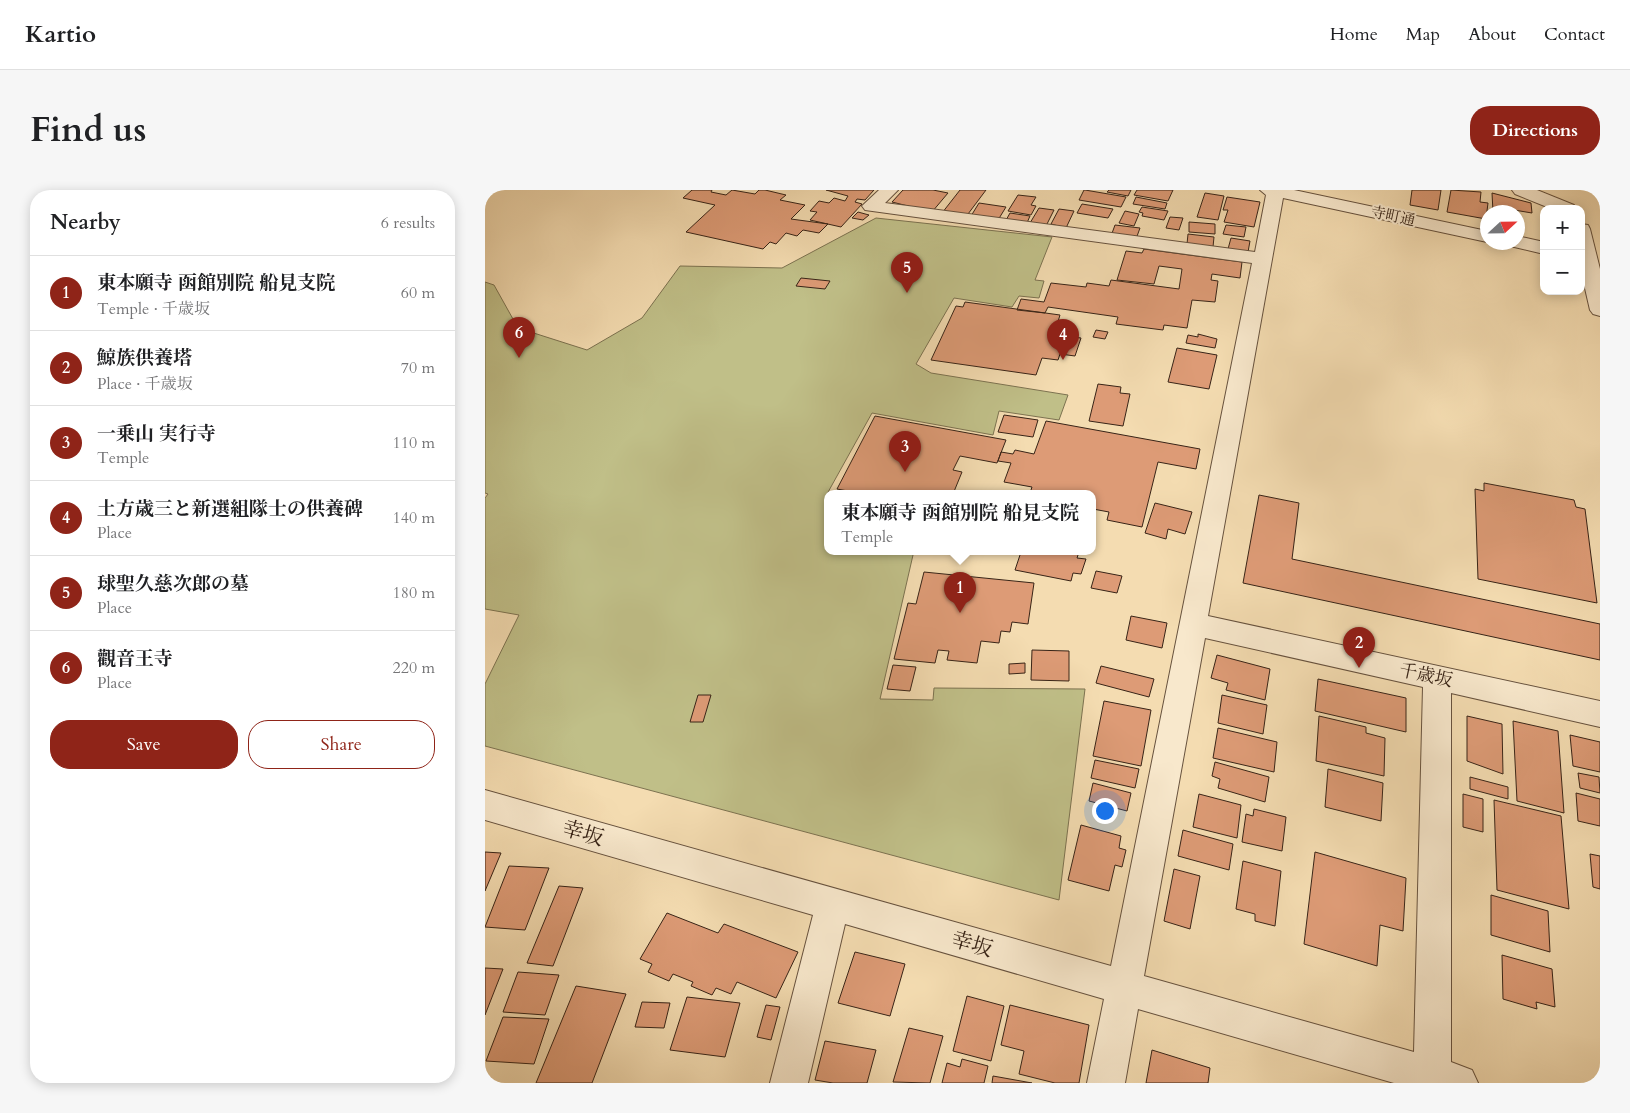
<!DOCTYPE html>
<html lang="en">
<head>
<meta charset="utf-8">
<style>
  :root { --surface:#fff; --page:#f6f6f6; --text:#202124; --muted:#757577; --line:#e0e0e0; --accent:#8f2418 }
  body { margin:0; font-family:Cardo,"Noto Serif JP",serif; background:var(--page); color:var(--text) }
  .controls { position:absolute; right:15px; top:15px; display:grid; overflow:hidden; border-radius:10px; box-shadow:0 2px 12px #0003 }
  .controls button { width:45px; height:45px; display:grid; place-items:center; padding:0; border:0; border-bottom:1px solid var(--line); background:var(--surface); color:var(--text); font:25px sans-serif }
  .compass { position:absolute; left:995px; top:15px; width:45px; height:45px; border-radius:50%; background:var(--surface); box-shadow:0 2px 12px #0003; rotate:68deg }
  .you { position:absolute; left:619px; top:620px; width:18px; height:18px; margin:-12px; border:4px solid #fff; border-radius:50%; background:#1a73e8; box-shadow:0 0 0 8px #1a73e833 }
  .badge { display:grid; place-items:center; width:32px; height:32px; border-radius:50%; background:var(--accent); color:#fff; font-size:16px; font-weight:700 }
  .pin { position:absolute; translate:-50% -41px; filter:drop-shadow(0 1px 2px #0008) }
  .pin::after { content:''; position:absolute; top:26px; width:18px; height:15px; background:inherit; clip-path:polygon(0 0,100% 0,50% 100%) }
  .popup { position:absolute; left:339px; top:300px; width:272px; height:65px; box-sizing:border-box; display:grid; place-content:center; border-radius:10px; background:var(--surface); filter:drop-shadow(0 1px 4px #0005); font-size:16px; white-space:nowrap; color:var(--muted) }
  .popup b { font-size:19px; color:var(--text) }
  .popup::after { content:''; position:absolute; left:50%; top:100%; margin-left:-10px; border:10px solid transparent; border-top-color:var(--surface) }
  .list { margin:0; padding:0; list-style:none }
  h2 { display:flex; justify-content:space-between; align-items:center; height:65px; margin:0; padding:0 20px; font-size:21px }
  h2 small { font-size:16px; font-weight:400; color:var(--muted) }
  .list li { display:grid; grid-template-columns:32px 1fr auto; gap:15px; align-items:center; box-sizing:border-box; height:75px; padding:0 20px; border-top:1px solid var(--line) }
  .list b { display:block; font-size:19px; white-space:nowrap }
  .list p { margin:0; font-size:16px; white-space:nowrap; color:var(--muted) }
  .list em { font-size:16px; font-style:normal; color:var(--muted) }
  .actions { display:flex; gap:10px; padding:15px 20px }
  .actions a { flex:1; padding:11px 0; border:1px solid var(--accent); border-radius:20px; text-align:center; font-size:18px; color:var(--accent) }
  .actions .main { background:var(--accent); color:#fff }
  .map { position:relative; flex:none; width:1115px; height:893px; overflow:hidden; border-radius:20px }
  header { display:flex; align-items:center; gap:30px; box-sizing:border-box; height:70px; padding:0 25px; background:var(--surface); border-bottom:1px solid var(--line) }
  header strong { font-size:24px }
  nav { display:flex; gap:28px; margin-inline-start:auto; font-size:18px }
  .intro { display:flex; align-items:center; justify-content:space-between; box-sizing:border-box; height:120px; padding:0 30px }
  h1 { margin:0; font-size:35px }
  .button { padding:12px 22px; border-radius:20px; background:var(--accent); color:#fff; font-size:18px; font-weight:700 }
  main { display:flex; gap:30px; padding:0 30px }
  aside { flex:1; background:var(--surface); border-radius:20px; box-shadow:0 2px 12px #0003 }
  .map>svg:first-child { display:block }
</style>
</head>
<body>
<header>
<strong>Kartio</strong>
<nav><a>Home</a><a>Map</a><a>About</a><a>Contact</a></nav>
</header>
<div class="intro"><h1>Find us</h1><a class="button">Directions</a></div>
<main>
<aside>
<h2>Nearby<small>6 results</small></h2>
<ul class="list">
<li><span class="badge">1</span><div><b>東本願寺 函館別院 船見支院</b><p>Temple · 千歳坂</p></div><em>60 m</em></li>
<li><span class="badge">2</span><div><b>鯨族供養塔</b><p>Place · 千歳坂</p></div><em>70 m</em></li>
<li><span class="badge">3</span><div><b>一乗山 実行寺</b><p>Temple</p></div><em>110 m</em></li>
<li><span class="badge">4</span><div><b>土方歳三と新選組隊士の供養碑</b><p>Place</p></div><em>140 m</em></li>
<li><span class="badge">5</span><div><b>球聖久慈次郎の墓</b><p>Place</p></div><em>180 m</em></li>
<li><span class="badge">6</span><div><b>觀音王寺</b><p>Place</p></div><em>220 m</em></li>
</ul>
<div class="actions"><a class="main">Save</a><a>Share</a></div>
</aside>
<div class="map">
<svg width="1115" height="893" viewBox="0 0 1115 893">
  <rect width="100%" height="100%" fill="#f4dcb1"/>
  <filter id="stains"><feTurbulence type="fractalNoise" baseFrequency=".004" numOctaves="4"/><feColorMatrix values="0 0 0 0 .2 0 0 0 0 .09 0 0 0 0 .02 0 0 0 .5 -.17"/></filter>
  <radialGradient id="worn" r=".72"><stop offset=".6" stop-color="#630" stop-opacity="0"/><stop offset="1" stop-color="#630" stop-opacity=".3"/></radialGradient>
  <path fill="#c0bf88" stroke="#7c7250" d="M391,28L567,47L550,90L559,91L554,108L534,106L527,117L469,108L431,174L446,183L583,205L574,230L514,221L508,245L387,223L342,304V362H431L428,365L395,509L448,510L449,498L600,499L574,710L0,556V494L34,425L0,419V308L3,304L0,303V92L9,95L33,138L102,160L157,128L195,76L297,78Z"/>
  <path fill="#dd9b76" stroke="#382417" d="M207,0H227L226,2L241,5L247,0L270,4L274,0H280L301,5L295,10L320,15L306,29L343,34L334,43L318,40L312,46L301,43L291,54L285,52L278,59L201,42L230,15L198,8Z
    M341,0H389L380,10L372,9L370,12L377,14L356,37L325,30L332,22L325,21L334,11L344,13L349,8L360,11L363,6Z
    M418,0H448L463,3L447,22L407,12Z
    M475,0H501L480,28L457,23Z
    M599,0H600L641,7L636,17L594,10Z
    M624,0H646L643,6L622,2Z
    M652,0H688L683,11L649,5Z
    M927,0H956L953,20L925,15Z
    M966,0L996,2L995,12L1003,13L1001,29L962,22Z
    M720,3L739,6L733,30L712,27Z
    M1007,3L1046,13L1047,23L1023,19V22H1008Z
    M533,5L551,7L546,15L551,16L546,25L523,21Z
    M651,7L682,13L680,19L648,14Z
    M742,7L775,12L769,37L739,32L743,20H738Z
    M494,13L521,17L513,30L486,26Z
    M597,14L628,19L623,28L592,23Z
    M657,17L683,21L679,30L657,26L658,23L654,22Z
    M554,18L569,20L561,36L545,33Z
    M574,19L589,21L581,38L566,34Z
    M640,21L654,24L649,36L634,33Z
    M373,22L384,25L378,30L367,28Z
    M525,23L545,26L541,35L520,32Z
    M685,27L698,28L694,40L681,38Z
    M704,32L730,34V44L704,42Z
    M630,35L655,38L651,49L626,46Z
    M741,35L761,37L759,47L738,44Z
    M703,44L729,47L728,57L702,54Z
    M746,48L765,51L763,62L743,59Z
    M659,59L757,72L755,88L727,84L726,90L733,91L730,112L707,110L702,138L679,135L678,140L631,134L633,127L563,117L560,123L532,120L536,109L559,112L566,93L601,97L602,93L624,96L626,90L694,99L697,79L674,76L669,94L632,90L641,61L657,63Z
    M316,88L345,91L340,99L311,96Z
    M480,112L575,125L571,138L584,140L582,146L596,148L590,166L575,164L573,170L557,168L551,185L446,170L471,116L478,117Z
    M611,140L623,142L620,149L608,147Z
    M713,144L732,149L730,158L701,153L703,145L713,147Z
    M692,158L732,165L724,199L683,192Z
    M613,194L636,197L635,203L645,204L638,236L604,231Z
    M519,225L553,230L548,247L513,242Z
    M390,226L521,250L512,273L475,266L468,280L477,282L468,304L456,302L454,304H379L352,299Z
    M561,231L715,259L711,279L673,272L657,337L622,330L624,322L608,319V304H553L545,303L547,297L519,292L526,273L513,271L516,262L528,264L530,260L549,264Z
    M999,293L1089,310L1091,317L1100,319L1112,413L993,389L990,299L999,301Z
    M774,305L814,313L807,369L1115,434V470L758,393Z
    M670,313L707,322L700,344L683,339L681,349L660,343Z
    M536,362H594L592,368L601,369L596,384L588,383L586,391L530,380Z
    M611,381L637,386L632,403L606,398Z
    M439,382L549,393L543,434L527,432L525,442L516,441L514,453L496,451L492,473L462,470L464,461L453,460L450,473L409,469L423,413L431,414Z
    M646,426L682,433L677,458L641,450Z
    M547,460L584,461V491L546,490Z
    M732,465L785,479L780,510L741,500L743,493L726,488Z
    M540,473V483L524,484V474Z
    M408,475L431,477L425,501L402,499Z
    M616,476L669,489L664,507L611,493Z
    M833,489L921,508V542L830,521Z
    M213,505H226L218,532H205Z
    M737,505L782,515L778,544L733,533Z
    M619,511L666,520L656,576L608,566Z
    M834,526L881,537V543L900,548L899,586L831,571Z
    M982,526L1017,534L1018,584L982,571Z
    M1028,531L1073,541L1079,623L1032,611Z
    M733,538L792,552L789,582L728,568Z
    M1085,545L1115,552V582L1088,576Z
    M610,570L654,579L650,598L606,588Z
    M730,572L784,587L780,612L733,598L735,589L727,586Z
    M843,579L898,593L896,631L840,617Z
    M1093,583L1114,587L1115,603L1095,598Z
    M985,587L1023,597V609L985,599Z
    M608,593L646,603L642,621L604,611Z
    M1091,603L1115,609V636L1093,631Z
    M714,604L756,615L752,648L708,637Z
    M978,604L998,609V642L978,637Z
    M1009,610L1076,626L1084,719L1012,700Z
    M769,619L801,627L797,661L757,652L761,624L768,626Z
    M596,635L636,646L634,658L641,660L637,677L630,675L624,701L583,690Z
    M698,640L748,654L744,680L693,666Z
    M0,662L16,663L0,701Z
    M830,662L921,688L918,741L895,735L892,776L819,754Z
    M1105,664L1115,666V699L1108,697Z
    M758,671L796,681L790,736L770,731V724L751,719Z
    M24,676L64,678L40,740L0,737Z
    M689,679L715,686L705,739L679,731Z
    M74,696L98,698L68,776L42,773Z
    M1006,705L1063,721L1065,762L1006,745Z
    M182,723L233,743L239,734L313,762L291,808L252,792L246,804L231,798L227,805L206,796L208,792L188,784L184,791L163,782L167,774L155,769Z
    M370,762L420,774L405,826L353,813Z
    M1017,765L1067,779L1070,817L1051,812L1052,819L1018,809Z
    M0,778L18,779L0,825Z
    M33,782L74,785L60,825L18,822Z
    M91,796L141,804L107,893H51Z
    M482,806L519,816L506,871L468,861Z
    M202,807L255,813L240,867L185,860Z
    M157,812L185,813L179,838L150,837Z
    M281,815L295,817L286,850L272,847Z
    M525,815L604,835L594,893H570L534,884L539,861L516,855Z
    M18,827L64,829L49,874L1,871Z
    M424,838L458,846L445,893L408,892Z
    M340,851L391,860L382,893H348L330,890Z
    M667,860L725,878L723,893H661Z
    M477,869L503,876L499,893H457L462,873L475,877Z
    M508,886L547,893H507Z"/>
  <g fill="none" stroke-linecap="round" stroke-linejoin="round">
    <g stroke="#67523e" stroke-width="2">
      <path id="minor" d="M394,0H413L400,13L770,62L781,5L775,0H809L1002,41V52L798,8L723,426L1115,511V537L966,503V872L987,880L993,893H909L653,819L640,893H602L619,809L360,734L323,893H285L328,725L0,630V600L626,776L767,73L380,20L377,16ZM720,448L938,497L929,862L659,786Z
        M1027,0H1052L1089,15L1092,19H1067L1030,4Z
        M1096,34L1103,35L1105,39L1115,79V126L1108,124L1105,120L1096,81Z
        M1032,46L1059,52V64L1025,56L1023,52H1032Z"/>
    </g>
    <use href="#minor" fill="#f8e8cc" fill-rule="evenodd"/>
  </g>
  <g text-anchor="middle" stroke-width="4" stroke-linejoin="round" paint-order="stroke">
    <g font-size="15" fill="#382417" stroke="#f8e8cc">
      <text transform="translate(908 26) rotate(12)" y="5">寺町通</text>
    </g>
    <g font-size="18" fill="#382417" stroke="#f8e8cc">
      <text transform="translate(941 485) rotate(12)" y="6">千歳坂</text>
    </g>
    <g font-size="21" fill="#382417" stroke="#f8e8cc">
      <text transform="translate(98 643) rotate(16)" y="7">幸坂</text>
      <text transform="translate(487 754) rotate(16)" y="7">幸坂</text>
    </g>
  </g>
  <rect width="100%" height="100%" filter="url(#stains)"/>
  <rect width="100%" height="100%" fill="url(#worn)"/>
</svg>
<div class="controls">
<button>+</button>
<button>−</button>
</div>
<svg class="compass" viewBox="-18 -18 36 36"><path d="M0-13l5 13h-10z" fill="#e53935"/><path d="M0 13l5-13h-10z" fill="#757577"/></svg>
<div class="you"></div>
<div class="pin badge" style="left:475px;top:423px">1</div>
<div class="popup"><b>東本願寺 函館別院 船見支院</b>Temple</div>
<div class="pin badge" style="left:874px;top:478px">2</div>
<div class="pin badge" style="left:420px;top:282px">3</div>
<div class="pin badge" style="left:578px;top:170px">4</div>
<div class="pin badge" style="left:422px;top:103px">5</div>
<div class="pin badge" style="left:34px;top:168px">6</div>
</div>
</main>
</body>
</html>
